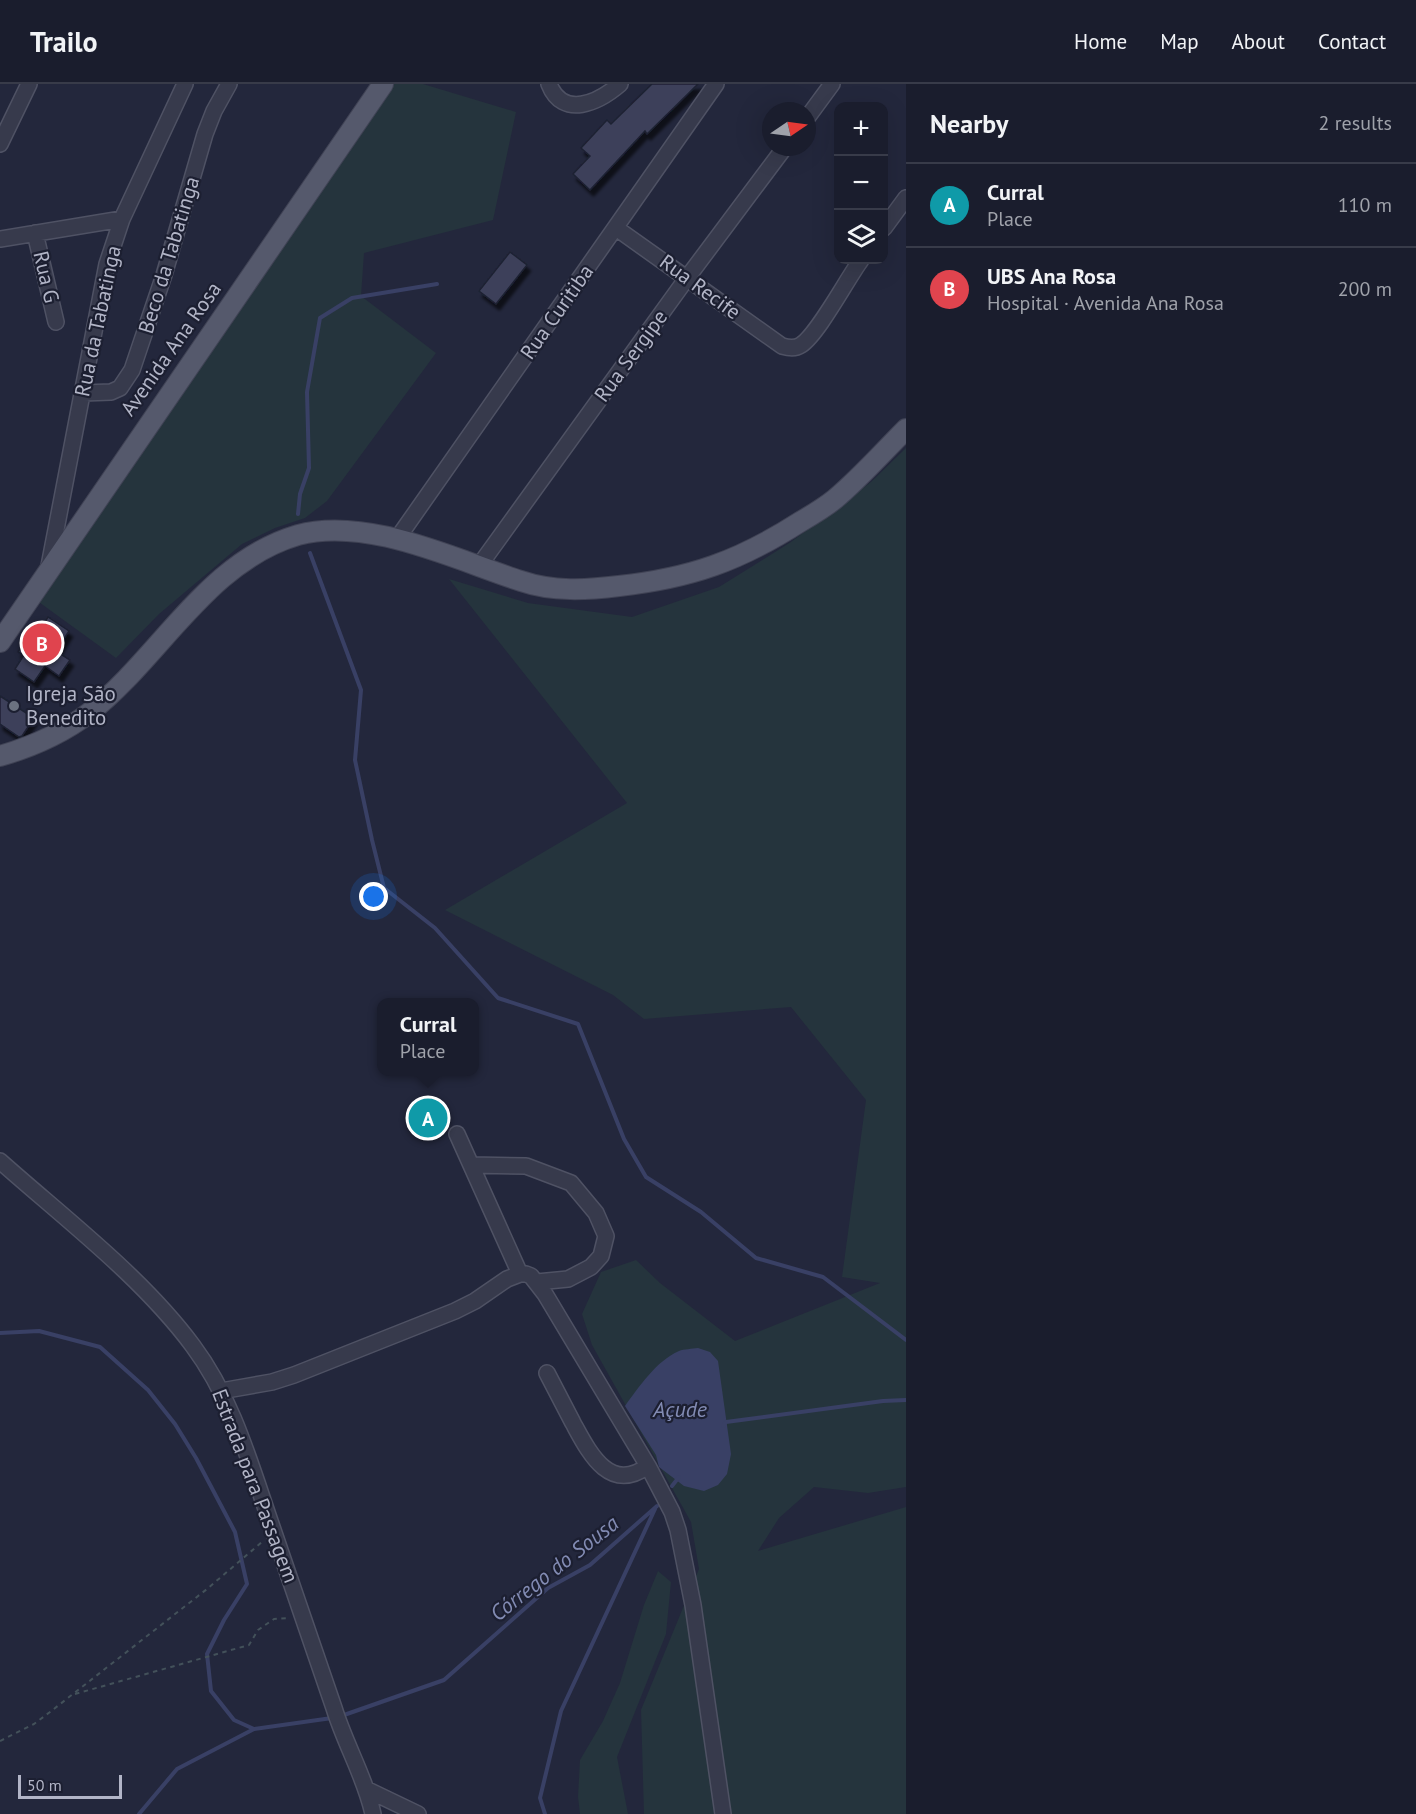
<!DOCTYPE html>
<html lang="en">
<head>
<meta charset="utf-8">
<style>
  :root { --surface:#1a1d2d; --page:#272a39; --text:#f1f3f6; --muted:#9fa2aa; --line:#383b49; --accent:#8897f7 }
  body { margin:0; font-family:"PT Sans",sans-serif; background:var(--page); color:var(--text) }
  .controls { position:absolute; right:18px; top:18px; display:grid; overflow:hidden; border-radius:12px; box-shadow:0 6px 24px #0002 }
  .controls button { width:54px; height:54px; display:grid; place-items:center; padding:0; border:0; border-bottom:2px solid var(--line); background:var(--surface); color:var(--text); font:30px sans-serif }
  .compass { position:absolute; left:762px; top:18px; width:54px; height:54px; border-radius:50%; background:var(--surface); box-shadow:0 6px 24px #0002; rotate:77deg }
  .scale { position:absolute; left:18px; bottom:15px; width:104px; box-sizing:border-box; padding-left:6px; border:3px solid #b2b5c7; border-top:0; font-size:16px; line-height:21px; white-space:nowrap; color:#b2b5c7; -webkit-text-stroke:4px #1c1f31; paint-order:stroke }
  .you { position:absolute; left:374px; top:813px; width:21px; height:21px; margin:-15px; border:4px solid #fff; border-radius:50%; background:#1a73e8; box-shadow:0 0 0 9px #1a73e833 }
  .badge { display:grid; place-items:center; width:39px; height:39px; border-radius:50%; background:var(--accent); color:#fff; font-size:20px; font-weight:700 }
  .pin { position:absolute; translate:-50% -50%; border:3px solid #fff; box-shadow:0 2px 6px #0006 }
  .popup { position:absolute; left:377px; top:914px; width:102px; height:78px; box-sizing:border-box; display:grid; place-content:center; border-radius:12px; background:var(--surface); filter:drop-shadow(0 2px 4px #0005); font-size:20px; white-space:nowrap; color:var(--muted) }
  .popup b { font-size:22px; color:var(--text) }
  .popup::after { content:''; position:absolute; left:50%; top:100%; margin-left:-12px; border:12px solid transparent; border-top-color:var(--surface) }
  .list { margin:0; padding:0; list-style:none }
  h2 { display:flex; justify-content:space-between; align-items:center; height:78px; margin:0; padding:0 24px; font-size:26px }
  h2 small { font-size:20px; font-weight:400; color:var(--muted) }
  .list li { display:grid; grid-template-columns:39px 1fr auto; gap:18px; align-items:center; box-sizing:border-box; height:84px; padding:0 24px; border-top:2px solid var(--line) }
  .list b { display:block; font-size:22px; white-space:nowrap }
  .list p { margin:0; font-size:20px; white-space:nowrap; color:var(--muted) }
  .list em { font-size:20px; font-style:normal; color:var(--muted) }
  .icon { flex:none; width:33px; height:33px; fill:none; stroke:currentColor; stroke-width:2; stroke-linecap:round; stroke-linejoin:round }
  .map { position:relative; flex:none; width:906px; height:1730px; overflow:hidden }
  header { display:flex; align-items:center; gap:36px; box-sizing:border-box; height:84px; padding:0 30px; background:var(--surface); border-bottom:2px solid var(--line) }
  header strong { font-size:28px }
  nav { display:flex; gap:33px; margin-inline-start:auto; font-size:21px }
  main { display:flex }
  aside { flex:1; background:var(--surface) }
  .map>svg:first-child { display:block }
</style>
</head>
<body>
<header>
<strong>Trailo</strong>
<nav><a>Home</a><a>Map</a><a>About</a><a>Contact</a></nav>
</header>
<main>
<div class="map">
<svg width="906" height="1730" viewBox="0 0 906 1730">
  <defs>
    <filter id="shadow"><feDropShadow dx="3.5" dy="6" stdDeviation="1.5" flood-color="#0009"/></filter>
  </defs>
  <rect width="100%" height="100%" fill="#23273c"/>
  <path fill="#25343d" d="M392,0H423L516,28L493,136L364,169L361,212L436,269L327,417L305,434L275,444L242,460L159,530L116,574L36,516Z
    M906,364V1403L868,1409L814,1403L779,1434L758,1467L906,1423V1730H644L641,1626L699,1485L691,1438L592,1261L582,1230L601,1188L636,1176L660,1199L735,1257L880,1199L842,1193L866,1016L791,923L644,935L613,911L445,826L627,719L449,495L528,519L632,533L719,503L791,458L871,398Z
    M658,1487L671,1498L666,1550L617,1673L628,1730H580L578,1713L580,1676L603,1637L620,1599L644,1521Z"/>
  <path fill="#394065" d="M698,1264L710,1268L718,1277L731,1370L727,1390L718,1401L704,1407L684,1402L659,1383L656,1371L625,1322C639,1303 656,1277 679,1267C684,1265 692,1265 698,1264Z"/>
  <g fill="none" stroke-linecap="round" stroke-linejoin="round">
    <path stroke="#394065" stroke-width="4" d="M298,430L300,410L309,384L307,308L320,234L352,214L437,200
      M310,469L361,606L355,676L372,756L384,804L435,844L498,914L578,940L624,1055L646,1093L701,1128L756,1174L823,1193L906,1256
      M0,1249L39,1247L100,1263L148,1306L175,1340L196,1374L235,1448L247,1500L224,1536L207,1570L211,1607L234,1636L254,1645
      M723,1342L726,1338L883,1317L906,1316
      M672,1402L679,1393
      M344,1631L444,1596L548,1504L590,1481L657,1422
      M139,1730L177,1685L254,1645L332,1634
      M545,1730L540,1714L561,1627L655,1425"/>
  </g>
  <path fill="#3d415a" stroke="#1e2133" stroke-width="1.5" filter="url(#shadow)" d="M652,0H698L647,50L645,47L590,106L573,90L590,72L581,64L607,36L611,40Z
    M510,168L527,181L496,220L479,207Z
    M48,533L69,547L56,567L70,576L59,592L45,582L34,598L15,585L24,571L18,568L31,548L36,552Z
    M0,612L34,634L22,652L19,653L0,640Z
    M437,1019L445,1033L419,1049L411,1035Z"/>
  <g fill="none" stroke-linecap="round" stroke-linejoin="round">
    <g stroke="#4f5264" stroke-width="18">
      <path id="minor" d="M549,0C563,36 599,18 620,0
        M807,34L832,0
        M0,60L29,0
        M616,144L782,262C789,264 795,265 801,261C818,250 847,195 861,176
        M884,144L906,114
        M35,149L56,238
        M0,155L122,135
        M83,309L111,308L120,304L132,286L164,191L205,50L214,27L229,0
        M397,455L716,0
        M49,482L107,180L122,135L185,0
        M479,482L687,194L785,63
        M457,1050L520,1190
        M0,1077C64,1134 142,1193 193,1262C232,1314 250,1379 271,1440C292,1501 313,1562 334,1624C345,1660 365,1693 373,1730
        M471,1081L526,1082L571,1099L596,1129L606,1152L601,1172L591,1183L568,1195L537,1198
        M547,1289C556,1306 564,1322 573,1339C589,1368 609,1410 648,1382
        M221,1307L272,1298L294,1291L455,1227L475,1217L507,1195L520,1190H526L531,1192L545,1210L648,1382L672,1428L678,1446L693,1521L723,1730
        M368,1706L418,1730"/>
    </g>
    <g stroke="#404355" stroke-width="22">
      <path id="major" d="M0,558L383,0
        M0,672C31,663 63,649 89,629C161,573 206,478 298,451C367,432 456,476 521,497C553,508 587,506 619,502C691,494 739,477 800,438C812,431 824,424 835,415C860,394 883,368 906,345"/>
    </g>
    <path stroke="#43515a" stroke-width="2" stroke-dasharray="4.5 4.5" stroke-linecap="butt" d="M75,1610L249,1561L258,1546L274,1535L288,1534
      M0,1657L34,1640L50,1628L207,1505L262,1458"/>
    <use href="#minor" stroke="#373a4c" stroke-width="15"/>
    <use href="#major" stroke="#55596c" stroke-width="20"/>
  </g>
  <circle fill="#6b7280" stroke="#1c1f31" stroke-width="2" cx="14" cy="622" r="6"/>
  <g text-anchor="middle" stroke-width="4.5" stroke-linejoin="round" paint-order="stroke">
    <g font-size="21" fill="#b2b5c7" stroke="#1c1f31">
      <text transform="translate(169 171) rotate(-73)" y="7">Beco da Tabatinga</text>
      <text transform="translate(46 193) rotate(77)" y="7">Rua G</text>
      <text transform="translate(700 203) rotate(36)" y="7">Rua Recife</text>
      <text transform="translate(557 228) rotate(-55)" y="7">Rua Curitiba</text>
      <text transform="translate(98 237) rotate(-78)" y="7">Rua da Tabatinga</text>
      <text transform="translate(171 265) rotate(-55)" y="7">Avenida Ana Rosa</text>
      <text transform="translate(631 272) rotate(-54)" y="7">Rua Sergipe</text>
      <text transform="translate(255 1402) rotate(69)" y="7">Estrada para Passagem</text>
    </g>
    <g font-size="21" fill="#b2b5c7" stroke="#1c1f31" text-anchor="start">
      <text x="26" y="617">Igreja São<tspan x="26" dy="24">Benedito</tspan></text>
    </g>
    <g font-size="22" font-style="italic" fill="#828bb3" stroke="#1c1f31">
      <text x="680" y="1333">Açude</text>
      <text transform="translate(554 1484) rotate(-38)" y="8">Córrego do Sousa</text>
    </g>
  </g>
</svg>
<div class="controls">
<button>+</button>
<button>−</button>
<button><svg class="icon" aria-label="layers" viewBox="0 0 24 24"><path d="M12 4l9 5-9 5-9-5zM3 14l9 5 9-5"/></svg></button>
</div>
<svg class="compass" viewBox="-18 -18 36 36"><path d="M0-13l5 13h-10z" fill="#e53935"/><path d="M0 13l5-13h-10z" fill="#9fa2aa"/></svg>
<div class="scale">50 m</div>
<div class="you"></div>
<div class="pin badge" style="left:428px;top:1034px;background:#0f9aa8">A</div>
<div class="popup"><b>Curral</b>Place</div>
<div class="pin badge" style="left:42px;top:559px;background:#e0444e">B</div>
</div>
<aside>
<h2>Nearby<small>2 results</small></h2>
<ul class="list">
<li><span class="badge" style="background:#0f9aa8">A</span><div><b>Curral</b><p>Place</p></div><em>110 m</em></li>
<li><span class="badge" style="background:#e0444e">B</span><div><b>UBS Ana Rosa</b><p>Hospital · Avenida Ana Rosa</p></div><em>200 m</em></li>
</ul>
</aside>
</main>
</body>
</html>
